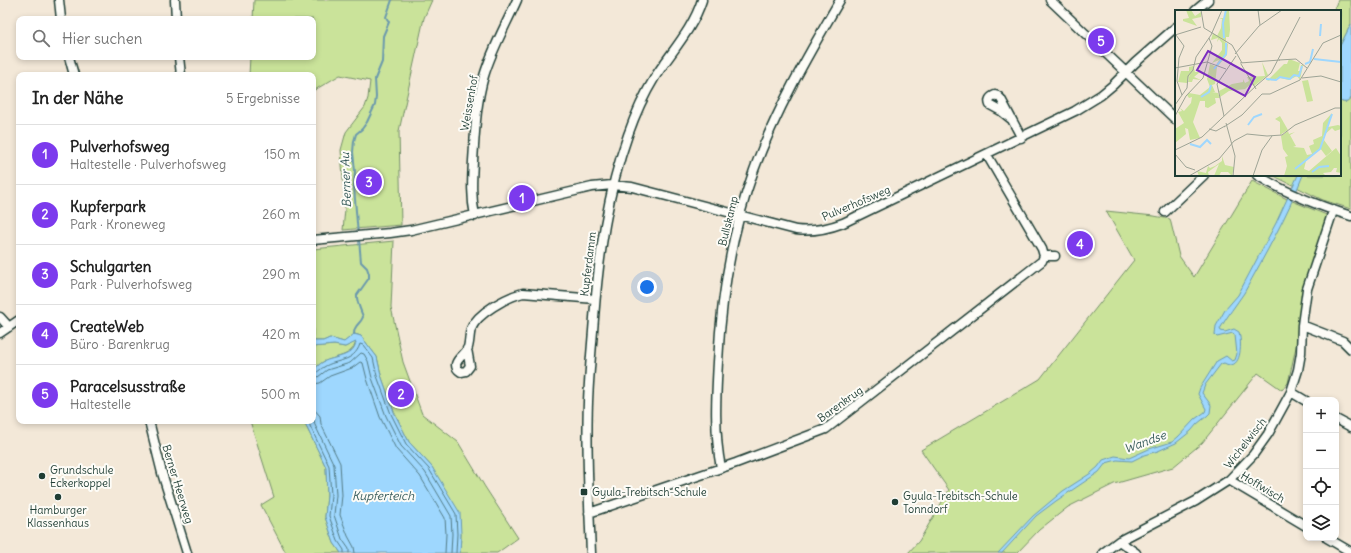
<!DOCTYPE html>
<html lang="de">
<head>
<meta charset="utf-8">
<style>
  :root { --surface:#fff; --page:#f6f6f6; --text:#222; --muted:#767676; --line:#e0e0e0; --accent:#7c3aed }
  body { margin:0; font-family:Delius,sans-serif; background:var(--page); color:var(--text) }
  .controls { position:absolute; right:12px; bottom:12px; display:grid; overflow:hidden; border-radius:8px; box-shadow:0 2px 6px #0003 }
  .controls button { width:36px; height:36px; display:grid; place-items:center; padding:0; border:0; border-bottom:1px solid var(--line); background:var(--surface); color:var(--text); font:20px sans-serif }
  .you { position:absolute; left:647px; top:287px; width:14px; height:14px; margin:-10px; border:3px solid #fff; border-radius:50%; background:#1a73e8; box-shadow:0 0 0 6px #1a73e833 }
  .badge { display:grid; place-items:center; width:26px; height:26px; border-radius:50%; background:var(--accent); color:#fff; font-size:13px; font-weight:700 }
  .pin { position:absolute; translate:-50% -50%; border:2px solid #fff; box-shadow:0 1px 4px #0006 }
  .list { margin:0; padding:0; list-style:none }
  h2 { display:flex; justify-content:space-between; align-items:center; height:52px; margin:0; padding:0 16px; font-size:17px }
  h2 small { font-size:13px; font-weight:400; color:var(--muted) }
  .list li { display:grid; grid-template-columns:26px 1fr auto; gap:12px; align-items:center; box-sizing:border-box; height:60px; padding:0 16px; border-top:1px solid var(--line) }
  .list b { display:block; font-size:15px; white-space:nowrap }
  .list p { margin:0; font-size:13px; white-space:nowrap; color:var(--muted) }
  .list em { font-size:13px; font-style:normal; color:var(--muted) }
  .icon { flex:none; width:22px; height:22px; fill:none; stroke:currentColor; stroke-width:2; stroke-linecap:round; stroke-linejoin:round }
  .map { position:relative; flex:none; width:1351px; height:553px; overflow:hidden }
  .search { position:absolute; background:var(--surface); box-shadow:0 2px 6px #0003; left:16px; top:16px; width:300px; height:44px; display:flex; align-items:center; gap:10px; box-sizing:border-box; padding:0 14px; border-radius:8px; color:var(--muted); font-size:15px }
  .panel { position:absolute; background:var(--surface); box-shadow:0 2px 6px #0003; left:16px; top:72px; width:300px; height:352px; border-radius:8px }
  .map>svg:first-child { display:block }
</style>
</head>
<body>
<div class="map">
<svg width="1351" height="553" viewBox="0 0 1351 553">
  <rect width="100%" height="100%" fill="#f3e8d8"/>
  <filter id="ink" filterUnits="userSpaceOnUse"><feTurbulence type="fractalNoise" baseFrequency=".025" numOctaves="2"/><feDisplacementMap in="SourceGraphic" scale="8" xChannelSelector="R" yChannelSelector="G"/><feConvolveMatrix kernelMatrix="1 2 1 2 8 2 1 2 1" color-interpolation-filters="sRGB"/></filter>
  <g filter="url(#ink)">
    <path fill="#cae39a" stroke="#749067" d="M254,0H432L424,18L399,131L401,225L343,230L345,209L341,150L346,132L365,107L368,98L370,81L340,75L313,91V75H249L250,57H313V19H253Z
      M1338,0H1351V24L1340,46V11H1333Z
      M1351,98V209L1323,200L1272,175H1340V101C1345,103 1348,103 1351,98Z
      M1252,181L1285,198L1329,216L1300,329L1288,383L1282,390L1258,373L1202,443L1173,467L1114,484L1068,507L1039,530L1017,553H908L919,541L949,490L921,450L1040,379L1134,260L1106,211L1154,216L1170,219L1179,256L1194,277Z
      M394,241L391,307L403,362L422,414L458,442L485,487L518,538L497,553H460L461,534L432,467L409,442L394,412L381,375L377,357L361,336L355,334L344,342L330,338L323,341H313V249Z
      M356,341C353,357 335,356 323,362C319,364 316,368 313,370V347L334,345L345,347Z
      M250,421H306V426L326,467L327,495L325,517L334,543L341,553H286L261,505L274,497Z"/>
    <path fill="#9ed7fe" stroke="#6b99ad" d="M1351,24V98C1348,103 1345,103 1340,101V46Z
      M1298,175H1303C1287,216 1265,255 1244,293C1236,305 1227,316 1220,329L1221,331L1225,332L1234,329L1239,332C1242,342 1242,373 1224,363L1221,364L1205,385L1202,393L1211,405L1210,413L1207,416L1197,424L1191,431L1176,443L1158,451L1144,455L1132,461L1117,460L1106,463L1099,472L1056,501L1036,516L1002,553H998L1033,516L1063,491L1091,473L1098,467L1103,460L1115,456L1129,458L1149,449L1172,442L1178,437L1195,419L1205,412L1206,409L1198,394L1200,388L1217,361L1226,356L1232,361L1235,360L1237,354L1235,335L1233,333L1217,337L1215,335L1216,326L1225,310L1238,295L1276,223Z
      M354,334L361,336L377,357L381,375L394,412L409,442L432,467L460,513L461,534L460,553H341L334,543L325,517L327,495L326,467L306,426V421H313V370C316,368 319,364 323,362C334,356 353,358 356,342L345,347L334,345L313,347V341H323L330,338L344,342Z"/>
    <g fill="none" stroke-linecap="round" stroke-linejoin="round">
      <path stroke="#527b85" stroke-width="1" d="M313,373C318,373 320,369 324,367C336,359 354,363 360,344L363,345L373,358L377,376L391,414L406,444L429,469L456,514L457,534L456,553
        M313,378L318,377L327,370L350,363L361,353L364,354L368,361L372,378L386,416L401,446L425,472L451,516L452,534L451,553
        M313,384L320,383L330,376L352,368L360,362L363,363L367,379L380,417L396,449L420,476L445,518L446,534L445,553
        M313,408L320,416L321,424L340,463L342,495L340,515L348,536L354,547L355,553
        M313,416L315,425L334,465L336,495L334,515L342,539L349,549V553
        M310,421V426L329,466L331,495L329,516L338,541L344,550V553"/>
      <path stroke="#6b99ad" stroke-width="2" d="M358,235L354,187L355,171L353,152L354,141L356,134L362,129L367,122L375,105L376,97L375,79L382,62L383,36L389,22L386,17L392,0
        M354,334C354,324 360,325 363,317C363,315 356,302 357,295L369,278V274L367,268L361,262L359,239"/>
      <g stroke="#1f3d34" stroke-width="11">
        <path id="minor" d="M59,0L61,19
          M175,0L176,19
          M1050,0L1176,120
          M1195,11L1208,0
          M69,57L74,75
          M179,57L181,75
          M1011,119L1001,111L990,105C988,100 990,97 995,95L998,96L1001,99L1019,133L1021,138
          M1257,175C1284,192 1320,206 1351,216
          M1165,212L1204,175
          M475,216C471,197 472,180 473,161C475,132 476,104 484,76C492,49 506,25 517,0
          M313,240L390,233L411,230L592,187L612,185L632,187L796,230C813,232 827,229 843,223L1075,111L1101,95L1113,85L1135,63L1176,27
          M1044,256H1055
          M0,317L9,327
          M1302,325L1343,341L1351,349
          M0,333L19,320
          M467,349L470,366L466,371L461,372C449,364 462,357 467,350C470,344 469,335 471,329C477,313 507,297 523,293L595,299
          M1291,392L1306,401
          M1336,419L1351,427
          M149,421L162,473L187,553
          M721,468C714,433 716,397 718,362C721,297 732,231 754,170C776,110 808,55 840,0
          M1229,480L1306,526
          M589,513L736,463L826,429L1042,261L1044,256L1042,249L987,155
          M1327,538L1351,552
          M1119,541L1136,553
          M591,553C589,503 586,452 588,402C589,374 592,346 594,318C599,255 607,194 628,135C635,115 644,95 655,77C671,52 693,29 702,0
          M1103,553L1119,541L1196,501L1229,480L1253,455L1268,434L1291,392L1298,370L1301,353L1302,325L1307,289L1333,211"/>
      </g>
      <use href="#minor" stroke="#fdfcf7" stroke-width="8"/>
    </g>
  </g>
  <g fill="#1f3d34" stroke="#fdfcf7" stroke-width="1.5">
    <circle cx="42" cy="476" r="4"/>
    <rect x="580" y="488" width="8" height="8" rx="2"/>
    <circle cx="58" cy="497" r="4"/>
    <circle cx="895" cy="502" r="4"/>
  </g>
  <g text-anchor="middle" stroke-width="4" stroke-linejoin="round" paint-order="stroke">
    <g font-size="11" fill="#1f3d34" stroke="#fdfcf7">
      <text transform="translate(469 103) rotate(-80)" y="4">Weissenhof</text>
      <text transform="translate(856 203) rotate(-23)" y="4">Pulverhofsweg</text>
      <text transform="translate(728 221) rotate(-76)" y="4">Bullskamp</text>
      <text transform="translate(588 264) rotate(-83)" y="4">Kupferdamm</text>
      <text transform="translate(840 404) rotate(-36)" y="4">Barenkrug</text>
      <text transform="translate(1245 443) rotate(-52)" y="4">Wichelwisch</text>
      <text transform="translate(178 484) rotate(73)" y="4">Berner Heerweg</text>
      <text transform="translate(1263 487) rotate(31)" y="4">Hoffwisch</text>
    </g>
    <g font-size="11" fill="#1f3d34" stroke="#fdfcf7" text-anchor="start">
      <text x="50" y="474">Grundschule<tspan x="50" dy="13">Eckerkoppel</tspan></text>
      <text x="592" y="496">Gyula-Trebitsch-Schule</text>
      <text x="903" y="500">Gyula-Trebitsch-Schule<tspan x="903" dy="13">Tonndorf</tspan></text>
      <text x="58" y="514" text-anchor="middle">Hamburger<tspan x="58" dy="13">Klassenhaus</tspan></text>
    </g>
    <g font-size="12" font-style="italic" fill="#385c5c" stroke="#fdfcf7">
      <text transform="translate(346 180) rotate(-92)" y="4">Berner Au</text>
      <text transform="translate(1145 442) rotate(-20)" y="4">Wandse</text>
      <text x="383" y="500">Kupferteich</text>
    </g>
  </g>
  <g transform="translate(1175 10)">
    <rect width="166" height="166" fill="#f3e8d8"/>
    <path d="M11,0H16L20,6L26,2V7L17,9L22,16L8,11V9L14,8ZM51,0H54L55,20L54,27H51V32L42,26L46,18L47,9L44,8H49ZM38,23L53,34L52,45L43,56L41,55L44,50L37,53L47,40V33L44,29L42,32L43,28L36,30ZM114,49L125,53L123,61H125L126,55H128L125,70L122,66L114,70L105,68L92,71L109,54H112ZM87,52L93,65L79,76L76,74L70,79L54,81L45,87L44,81L57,74L68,72V69L70,73L74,71L72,67L90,66ZM35,54L42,57L40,74L37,75L40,82H37L43,83L45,88H40L41,93L33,98L30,97V91H25L18,112L25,128L15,130L13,119L10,118L11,124L0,133V119L9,113L3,102L7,101L5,98L9,101L16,93L17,87L14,88L12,85L14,83L25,85L35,77L32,69ZM18,56L20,62H25L19,67L26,70L18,69L17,72H13L15,63L12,73L3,72L6,61H14V57ZM133,70L138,91L132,92L127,71ZM157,103L153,117L163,115L166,116V119L160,121L157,118L149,125L145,138L149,130L157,141L151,146L145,138L131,151L129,159L134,161L161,138L166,146V163L161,162L162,158H159L156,162L148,163L151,166H101H109L112,156L110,147L113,146L108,139L106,126L113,121L114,124L120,122L115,125L121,136L118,137L129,138L132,145L137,144L134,136L139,134L138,130L147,126L148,113ZM105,106L113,120L105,125V112L100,109ZM47,146L50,155L59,157L57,166L53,162H46L44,166H39L44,154L33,162L34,166H24L22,161L31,163L33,156L35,158L40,156L47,151Z" fill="#cae39a"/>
    <path fill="none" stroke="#9ed7fe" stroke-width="2" d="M145,26L146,14M49,28L48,13L51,0M139,49L166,52M130,54L135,52L138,39M39,59L51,44V33M91,69L101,70L105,67L115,69L119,65L124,66L127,56M26,87L34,82L36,75M73,115L79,107L87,104M15,134L25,137L32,130L36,134M120,159L145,139L157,104M137,162L144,157L154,156"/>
    <path fill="none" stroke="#9ea496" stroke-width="1" d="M26,0L29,18L57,35L67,53M83,0L85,15M0,25L26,17M1,25L9,36L4,48L2,71L7,85M60,44L84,16L107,0M104,50L121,49L132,58M65,53L105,50M66,54L81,79M0,58L32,52L51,59M127,68L146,66L166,72M82,75L96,63L125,7M0,95L12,78L13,66L18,60L21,47L36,25L47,0M0,106L11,86L28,68L37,36L34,28M49,106L42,74L61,46M51,113L60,146L58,166M49,117L67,105L87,84H95L125,70L148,33L166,25M34,119L41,121L50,116M92,126L107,125L120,115L160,98H166M59,131L72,124L92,126M0,140L27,127L83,74M0,144L11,157L20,160M14,166L44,149L59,131M78,166L87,140L97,126"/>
    <path fill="#7b2cbf" fill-opacity="0.15" stroke="#7b2cbf" stroke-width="2" d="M33,41L80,67L70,86L22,60Z"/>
    <rect width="166" height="166" fill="none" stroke="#1f3d34" stroke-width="2"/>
  </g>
</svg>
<div class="controls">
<button>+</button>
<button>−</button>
<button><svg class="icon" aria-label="locate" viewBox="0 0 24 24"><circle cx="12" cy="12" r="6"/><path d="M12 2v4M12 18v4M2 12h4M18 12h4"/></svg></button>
<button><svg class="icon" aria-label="layers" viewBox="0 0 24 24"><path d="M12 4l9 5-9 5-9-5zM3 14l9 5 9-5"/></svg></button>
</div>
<div class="you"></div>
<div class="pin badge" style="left:522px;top:198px">1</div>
<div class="pin badge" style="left:401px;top:394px">2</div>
<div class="pin badge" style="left:369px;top:182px">3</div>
<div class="pin badge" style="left:1080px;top:244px">4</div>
<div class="pin badge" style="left:1101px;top:41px">5</div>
<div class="search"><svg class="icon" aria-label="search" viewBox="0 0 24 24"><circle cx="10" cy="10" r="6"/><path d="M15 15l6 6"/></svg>Hier suchen</div>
<section class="panel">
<h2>In der Nähe<small>5 Ergebnisse</small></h2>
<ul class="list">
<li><span class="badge">1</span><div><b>Pulverhofsweg</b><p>Haltestelle · Pulverhofsweg</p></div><em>150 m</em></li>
<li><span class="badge">2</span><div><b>Kupferpark</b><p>Park · Kroneweg</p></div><em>260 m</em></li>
<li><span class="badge">3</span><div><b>Schulgarten</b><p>Park · Pulverhofsweg</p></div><em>290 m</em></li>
<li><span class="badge">4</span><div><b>CreateWeb</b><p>Büro · Barenkrug</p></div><em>420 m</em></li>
<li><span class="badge">5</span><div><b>Paracelsusstraße</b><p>Haltestelle</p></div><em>500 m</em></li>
</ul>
</section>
</div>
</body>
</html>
